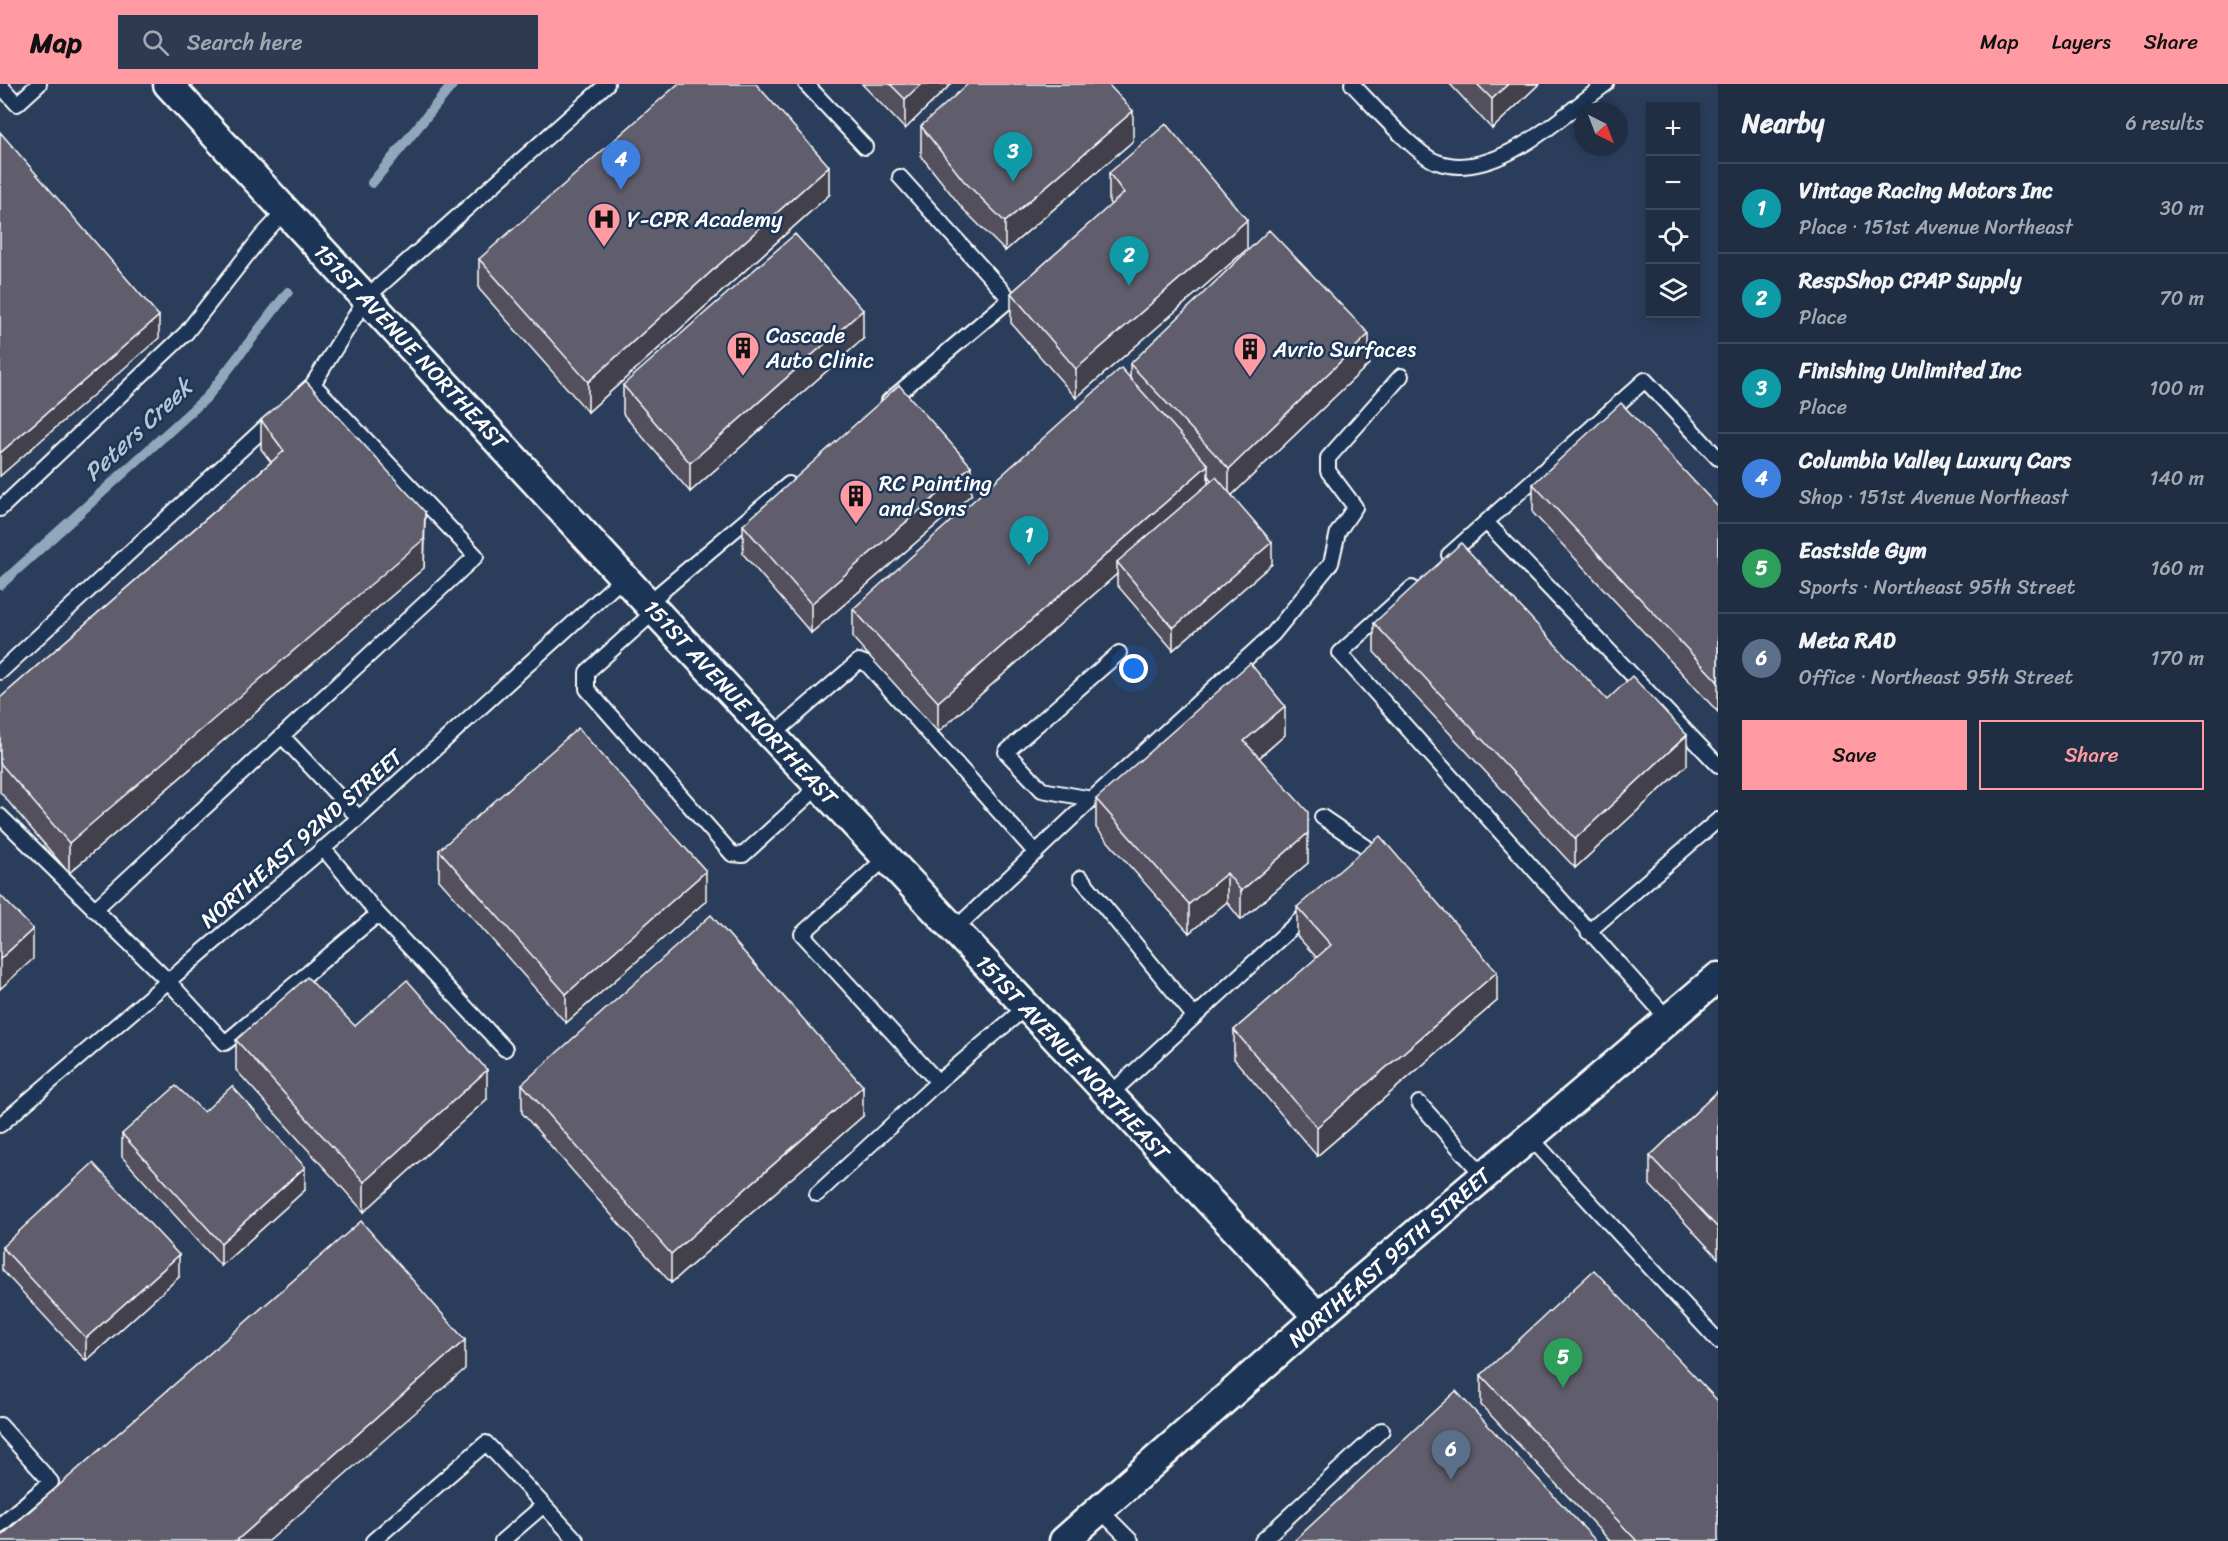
<!DOCTYPE html>
<html lang="en">
<head>
<meta charset="utf-8">
<style>
  :root { --surface:#202e44; --page:#2d3a4f; --text:#f1f3f6; --muted:#a2a8b2; --line:#3d4a5d; --accent:#ff9aa2 }
  body { margin:0; font-family:Sriracha,sans-serif; background:var(--page); color:var(--text) }
  .controls { position:absolute; right:18px; top:18px; display:grid; overflow:hidden; border-radius:0px; box-shadow:0 3px 9px #0003 }
  .controls button { width:54px; height:54px; display:grid; place-items:center; padding:0; border:0; border-bottom:2px solid var(--line); background:var(--surface); color:var(--text); font:30px sans-serif }
  .compass { position:absolute; left:1574px; top:18px; width:54px; height:54px; border-radius:50%; background:var(--surface); box-shadow:0 3px 9px #0003; rotate:138deg }
  .you { position:absolute; left:1134px; top:585px; width:21px; height:21px; margin:-15px; border:4px solid #fff; border-radius:50%; background:#1a73e8; box-shadow:0 0 0 9px #1a73e833 }
  .badge { display:grid; place-items:center; width:39px; height:39px; border-radius:50%; background:var(--accent); color:#fff; font-size:20px; font-weight:700 }
  .pin { position:absolute; translate:-50% -50px; filter:drop-shadow(0 2px 3px #0008) }
  .pin::after { content:''; position:absolute; top:32px; width:21px; height:18px; background:inherit; clip-path:polygon(0 0,100% 0,50% 100%) }
  .list { margin:0; padding:0; list-style:none }
  h2 { display:flex; justify-content:space-between; align-items:center; height:78px; margin:0; padding:0 24px; font-size:26px }
  h2 small { font-size:20px; font-weight:400; color:var(--muted) }
  .list li { display:grid; grid-template-columns:39px 1fr auto; gap:18px; align-items:center; box-sizing:border-box; height:90px; padding:0 24px; border-top:2px solid var(--line) }
  .list b { display:block; font-size:22px; white-space:nowrap }
  .list p { margin:0; font-size:20px; white-space:nowrap; color:var(--muted) }
  .list em { font-size:20px; font-style:normal; color:var(--muted) }
  .actions { display:flex; gap:12px; padding:18px 24px }
  .actions a { flex:1; padding:14px 0; border:2px solid var(--accent); border-radius:0px; text-align:center; font-size:21px; color:var(--accent) }
  .actions .main { background:var(--accent); color:#111 }
  .icon { flex:none; width:33px; height:33px; fill:none; stroke:currentColor; stroke-width:2; stroke-linecap:round; stroke-linejoin:round }
  .map { position:relative; flex:none; width:1718px; height:1457px; overflow:hidden }
  header { display:flex; align-items:center; gap:36px; box-sizing:border-box; height:84px; padding:0 30px; background:var(--accent); color:#111 }
  header strong { font-size:28px }
  nav { display:flex; gap:33px; margin-inline-start:auto; font-size:21px }
  .search { width:420px; height:54px; background:var(--page); display:flex; align-items:center; gap:15px; box-sizing:border-box; padding:0 21px; border-radius:0px; color:var(--muted); font-size:22px }
  main { display:flex }
  aside { flex:1; background:var(--surface) }
  .map>svg:first-child { display:block }
</style>
</head>
<body>
<header>
<strong>Map</strong>
<div class="search"><svg class="icon" aria-label="search" viewBox="0 0 24 24"><circle cx="10" cy="10" r="6"/><path d="M15 15l6 6"/></svg>Search here</div>
<nav><a>Map</a><a>Layers</a><a>Share</a></nav>
</header>
<main>
<div class="map">
<svg width="1718" height="1457" viewBox="0 0 1718 1457">
  <rect width="100%" height="100%" fill="#2a3d5b"/>
  <filter id="ink" filterUnits="userSpaceOnUse"><feTurbulence type="fractalNoise" baseFrequency=".0167" numOctaves="2"/><feDisplacementMap in="SourceGraphic" scale="12" xChannelSelector="R" yChannelSelector="G"/><feConvolveMatrix kernelMatrix="1 2 1 2 8 2 1 2 1" color-interpolation-filters="sRGB"/></filter>
  <g filter="url(#ink)">
    <g fill="none" stroke-linecap="round" stroke-linejoin="round">
      <path stroke="#91a7bc" stroke-width="10" d="M372,99L453,0
        M0,501L207,313L288,208"/>
      <g stroke="#fff" stroke-width="18">
        <path id="service" d="M806,0L865,63
          M1352,0C1369,17 1416,71 1437,78C1495,99 1562,31 1606,0
          M0,1L17,20L39,0
          M298,314L313,300L367,213L607,0
          M889,317L1010,215L900,93
          M0,425L186,249L261,153L286,126
          M1486,438L1718,681
          M1449,471L1645,296L1718,374
          M1412,504L1340,569L1668,935
          M648,519L789,400
          M655,527L587,588V605L732,770L743,771L820,701
          M0,588L272,337
          M773,651L859,577L867,580L1036,769
          M282,652L359,734
          M1092,715L1273,550L1331,479L1338,448L1355,423L1328,387V374L1401,292
          M0,732L168,897L225,959L378,830L505,965
          M1322,733L1381,773
          M323,764L378,830
          M887,773L802,850L938,998L1025,924
          M1081,794L1194,932
          M94,826L476,472L313,300
          M955,845L1092,715L1042,706L1006,668L1119,569
          M1588,848L1718,736
          M1108,1012L1310,827
          M1419,1019L1483,1091
          M0,1041L359,734L624,493
          M1530,1053L1718,1257
          M817,1110L938,998
          M0,1341L51,1398L0,1441
          M1100,1426L1131,1457
          M373,1457L486,1359L577,1457
          M502,1457L544,1421
          M1262,1457L1382,1346"/>
      </g>
      <g stroke="#fff" stroke-width="33">
        <path id="minor" d="M168,0L655,527L1318,1233
          M1064,1457L1318,1233L1718,893"/>
      </g>
      <use href="#service" stroke="#1d3557" stroke-width="14"/>
      <use href="#minor" stroke="#1d3557" stroke-width="28"/>
    </g>
    <path fill="#53505d" stroke="#fff" stroke-width="1.5" fill-rule="evenodd" d="M862,0H951L905,45Z
      M1450,0H1539L1492,45Z
      M921,42L1133,57L1005,167L963,125L921,72Z
      M1109,89L1247,165L1076,314L1011,239V209L1111,121L1109,118Z
      M829,111L588,328L479,205V175Z
      M863,255L690,408L623,330V301Z
      M1130,280H1369L1232,411L1272,480L1173,566L1117,501V490L938,648L853,554V525L1130,295ZM1208,392L1212,397L1208,401Z
      M261,336L425,457L424,484L69,789L0,708V614L271,378L261,365Z
      M1533,400L1718,423V628L1533,429Z
      M971,411L811,549L743,470V441Z
      M1374,539L1607,616L1687,681L1575,784L1374,568Z
      M1285,651L1259,674L1308,779L1241,836L1227,818L1189,849L1096,744V715Z
      M439,766L706,817L566,939L439,796Z
      M1297,823L1497,917L1317,1072L1234,975V946L1317,874L1297,852Z
      M355,942L487,1015L364,1128L236,986V956Z
      M522,1000L863,1032L671,1199L522,1029Z
      M1718,1007V1174L1650,1101V1072Z
      M204,1028L305,1106L221,1182L122,1073V1050Z
      M2,1163L179,1193L86,1277L2,1186Z
      M1481,1291L1718,1457H1610L1481,1321Z"/>
    <path fill="#43414c" stroke="#fff" stroke-width="1.5" d="M921,0H951L905,45V15Z
      M1508,0H1539L1492,45V15Z
      M1133,27V57L1005,167V138Z
      M829,82V111L588,328V298Z
      M1247,136V165L1076,314V285Z
      M863,226V255L690,408V379Z
      M159,232V254L0,392V369Z
      M1369,250V280L1229,414V385Z
      M1208,381V410L1117,478V490L938,648V618Z
      M971,382V411L811,549V520Z
      M425,428L424,484L69,789V759Z
      M1272,458V480L1173,566V544Z
      M1285,622V651L1244,687V657Z
      M1687,651V681L1575,784V755Z
      M1308,749V779L1241,836V807Z
      M706,787V817L566,939V910Z
      M1227,789V818L1189,849V820Z
      M33,845V875L0,905V875Z
      M1497,888V917L1317,1072V1043Z
      M487,986V1015L364,1128V1098Z
      M863,1002V1032L671,1199V1170Z
      M305,1083V1106L221,1182V1159Z
      M179,1171V1193L86,1277V1254Z
      M465,1256V1285L269,1457H236Z"/>
    <path fill="#605d6c" stroke="#fff" stroke-width="1.5" d="M678,0H756L829,82L588,298L479,175Z
      M890,0H921L905,15Z
      M968,0H1108L1133,27L1005,138L963,96L921,42Z
      M1477,0H1508L1492,15Z
      M1166,40L1247,136L1076,285L1011,209L1124,109L1109,89Z
      M0,48L159,232L0,369Z
      M1269,146L1369,250L1229,385L1130,280Z
      M795,150L863,226L690,379L623,301Z
      M1121,284L1208,381L938,618L853,525Z
      M306,297L425,428L424,455L69,759L0,679V614L284,367L261,336Z
      M899,301L971,382L811,520L743,441Z
      M1621,319L1718,423V598L1533,400Z
      M1216,393L1272,458L1173,544L1117,478Z
      M1461,459L1607,616L1632,592L1687,651L1575,755L1374,539Z
      M1250,579L1285,622L1244,657L1308,728V749L1241,807L1227,789L1189,820L1096,715Z
      M578,644L706,787L566,910L439,766Z
      M1380,752L1497,888L1317,1043L1234,946L1331,861L1297,823Z
      M0,811L33,845L0,875Z
      M711,831L863,1002L671,1170L522,1000Z
      M307,893L355,942L407,896L487,986L364,1098L236,956Z
      M176,1002L204,1028L232,1002L305,1083L221,1159L122,1050Z
      M1718,1007V1144L1650,1072Z
      M93,1079L179,1171L86,1254L2,1163Z
      M361,1137L465,1256L236,1457H0V1453Z
      M1594,1186L1718,1317V1457H1637L1481,1291Z
      M1456,1307L1596,1457H1294Z"/>
  </g>
  <defs>
    <g id="hospital-pin" transform="scale(1.725)"><path d="M0 17L-7.5 6A9.5 9.5 0 1 1 7.5 6Z" fill="#ff9aa2" stroke="#1d3557"/><path d="M-5-5h3v3.5h4V-5h3V5h-3V1.5h-4V5h-3Z" fill="#111"/></g>
    <g id="building-pin" transform="scale(1.725)"><path d="M0 17L-7.5 6A9.5 9.5 0 1 1 7.5 6Z" fill="#ff9aa2" stroke="#1d3557"/><path d="M-4-6H4V6H1V3H-1V6H-4ZM-2.5-4.3h1.7v1.8h-1.7ZM.8-4.3h1.7v1.8H.8ZM-2.5-1h1.7V.8h-1.7ZM.8-1h1.7V.8H.8Z" fill="#111"/></g>
  </defs>
  <g fill-rule="evenodd">
    <use href="#hospital-pin" x="604" y="135"/>
    <use href="#building-pin" x="743" y="264"/>
    <use href="#building-pin" x="1250" y="265"/>
    <use href="#building-pin" x="856" y="412"/>
  </g>
  <g text-anchor="middle" stroke-width="5" stroke-linejoin="round" paint-order="stroke">
    <g font-size="22" fill="#fff" stroke="#1d3557" text-anchor="start">
      <text x="627" y="143">Y-CPR Academy</text>
      <text x="766" y="259">Cascade<tspan x="766" dy="25">Auto Clinic</tspan></text>
      <text x="1273" y="273">Avrio Surfaces</text>
      <text x="879" y="407">RC Painting<tspan x="879" dy="25">and Sons</tspan></text>
    </g>
    <g font-size="22" fill="#fff" stroke="#1d3557">
      <text transform="translate(411 262) rotate(47)" y="8">151ST AVENUE NORTHEAST</text>
      <text transform="translate(741 618) rotate(47)" y="8">151ST AVENUE NORTHEAST</text>
      <text transform="translate(301 754) rotate(-41)" y="8">NORTHEAST 92ND STREET</text>
      <text transform="translate(1073 973) rotate(47)" y="8">151ST AVENUE NORTHEAST</text>
      <text transform="translate(1389 1173) rotate(-41)" y="8">NORTHEAST 95TH STREET</text>
    </g>
    <g font-size="24" font-style="italic" fill="#b5c5d2" stroke="#1d3557">
      <text transform="translate(138 346) rotate(-43)" y="8">Peters Creek</text>
    </g>
  </g>
</svg>
<div class="controls">
<button>+</button>
<button>−</button>
<button><svg class="icon" aria-label="locate" viewBox="0 0 24 24"><circle cx="12" cy="12" r="6"/><path d="M12 2v4M12 18v4M2 12h4M18 12h4"/></svg></button>
<button><svg class="icon" aria-label="layers" viewBox="0 0 24 24"><path d="M12 4l9 5-9 5-9-5zM3 14l9 5 9-5"/></svg></button>
</div>
<svg class="compass" viewBox="-18 -18 36 36"><path d="M0-13l5 13h-10z" fill="#e53935"/><path d="M0 13l5-13h-10z" fill="#a2a8b2"/></svg>
<div class="you"></div>
<div class="pin badge" style="left:1029px;top:482px;background:#0f9aa8">1</div>
<div class="pin badge" style="left:1129px;top:202px;background:#0f9aa8">2</div>
<div class="pin badge" style="left:1013px;top:98px;background:#0f9aa8">3</div>
<div class="pin badge" style="left:621px;top:106px;background:#3f7fe0">4</div>
<div class="pin badge" style="left:1563px;top:1304px;background:#2e9e5b">5</div>
<div class="pin badge" style="left:1451px;top:1396px;background:#5c6f8a">6</div>
</div>
<aside>
<h2>Nearby<small>6 results</small></h2>
<ul class="list">
<li><span class="badge" style="background:#0f9aa8">1</span><div><b>Vintage Racing Motors Inc</b><p>Place · 151st Avenue Northeast</p></div><em>30 m</em></li>
<li><span class="badge" style="background:#0f9aa8">2</span><div><b>RespShop CPAP Supply</b><p>Place</p></div><em>70 m</em></li>
<li><span class="badge" style="background:#0f9aa8">3</span><div><b>Finishing Unlimited Inc</b><p>Place</p></div><em>100 m</em></li>
<li><span class="badge" style="background:#3f7fe0">4</span><div><b>Columbia Valley Luxury Cars</b><p>Shop · 151st Avenue Northeast</p></div><em>140 m</em></li>
<li><span class="badge" style="background:#2e9e5b">5</span><div><b>Eastside Gym</b><p>Sports · Northeast 95th Street</p></div><em>160 m</em></li>
<li><span class="badge" style="background:#5c6f8a">6</span><div><b>Meta RAD</b><p>Office · Northeast 95th Street</p></div><em>170 m</em></li>
</ul>
<div class="actions"><a class="main">Save</a><a>Share</a></div>
</aside>
</main>
</body>
</html>
